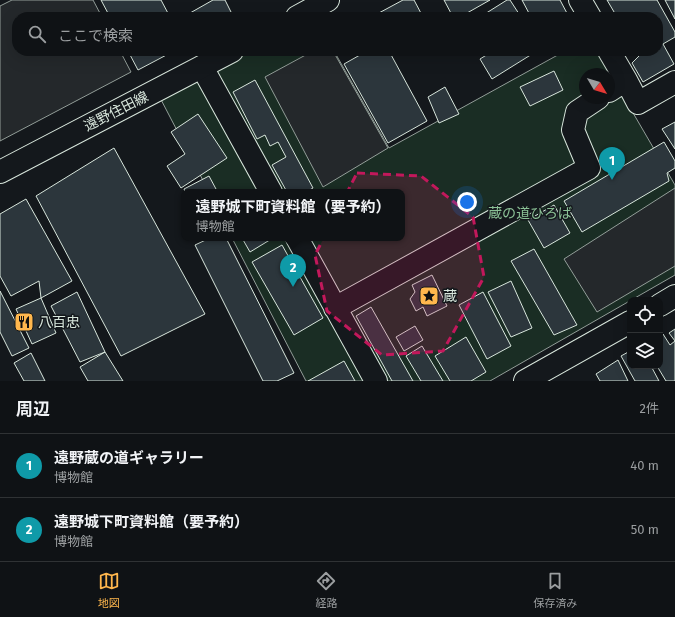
<!DOCTYPE html>
<html lang="ja">
<head>
<meta charset="utf-8">
<style>
  :root { --surface:#0f1215; --page:#181b1e; --text:#f1f3f6; --muted:#9b9ea0; --line:#2f3234; --accent:#ffb74d }
  body { margin:0; font-family:"Fira Sans","Noto Sans JP",sans-serif; background:var(--page); color:var(--text) }
  .controls { position:absolute; right:12px; bottom:12px; display:grid; overflow:hidden; border-radius:8px; box-shadow:0 4px 16px #0002 }
  .controls button { width:36px; height:36px; display:grid; place-items:center; padding:0; border:0; border-bottom:1px solid var(--line); background:var(--surface); color:var(--text); font:20px sans-serif }
  .compass { position:absolute; left:579px; top:68px; width:36px; height:36px; border-radius:50%; background:var(--surface); box-shadow:0 4px 16px #0002; rotate:128deg }
  .you { position:absolute; left:467px; top:202px; width:14px; height:14px; margin:-10px; border:3px solid #fff; border-radius:50%; background:#1a73e8; box-shadow:0 0 0 6px #1a73e833 }
  .badge { display:grid; place-items:center; width:26px; height:26px; border-radius:50%; background:var(--accent); color:#fff; font-size:13px; font-weight:700 }
  .pin { position:absolute; translate:-50% -33px; filter:drop-shadow(0 1px 2px #0008) }
  .pin::after { content:''; position:absolute; top:21px; width:14px; height:12px; background:inherit; clip-path:polygon(0 0,100% 0,50% 100%) }
  .popup { position:absolute; left:181px; top:189px; width:224px; height:52px; box-sizing:border-box; display:grid; place-content:center; border-radius:8px; background:var(--surface); filter:drop-shadow(0 1px 3px #0005); font-size:13px; white-space:nowrap; color:var(--muted) }
  .popup b { font-size:15px; color:var(--text) }
  .popup::after { content:''; position:absolute; left:50%; top:100%; margin-left:-8px; border:8px solid transparent; border-top-color:var(--surface) }
  .list { margin:0; padding:0; list-style:none }
  h2 { display:flex; justify-content:space-between; align-items:center; height:52px; margin:0; padding:0 16px; font-size:17px }
  h2 small { font-size:13px; font-weight:400; color:var(--muted) }
  .list li { display:grid; grid-template-columns:26px 1fr auto; gap:12px; align-items:center; box-sizing:border-box; height:64px; padding:0 16px; border-top:1px solid var(--line) }
  .list b { display:block; font-size:15px; white-space:nowrap }
  .list p { margin:0; font-size:13px; white-space:nowrap; color:var(--muted) }
  .list em { font-size:13px; font-style:normal; color:var(--muted) }
  .icon { flex:none; width:22px; height:22px; fill:none; stroke:currentColor; stroke-width:2; stroke-linecap:round; stroke-linejoin:round }
  .map { position:relative; flex:none; width:675px; height:381px; overflow:hidden }
  .search { position:absolute; background:var(--surface); box-shadow:0 4px 16px #0002; left:12px; right:12px; top:12px; height:44px; display:flex; align-items:center; gap:10px; box-sizing:border-box; padding:0 14px; border-radius:16px; color:var(--muted); font-size:15px }
  .sheet { height:180px; background:var(--surface) }
  nav { display:flex; justify-content:space-around; align-items:center; box-sizing:border-box; height:56px; border-top:1px solid var(--line); background:var(--surface); font-size:11px; color:var(--muted) }
  nav a { display:grid; justify-items:center; gap:2px }
  nav .on { color:var(--accent) }
  .map>svg:first-child { display:block }
</style>
</head>
<body>
<div class="map">
<svg width="675" height="381" viewBox="0 0 675 381">
  <rect width="100%" height="100%" fill="#14181c"/>
  <path fill="#1a2d24" stroke="#939e99" fill-rule="evenodd" d="M232,51H334L389,148L565,51H597L675,185V275L490,381H306L232,238H402V192H209L156,90ZM585,74H609V98H585Z"/>
  <path fill="#24282b" stroke="#939e99" d="M12,0H93L102,17H17V51H120L131,72L0,141V6Z
    M313,51H333L388,148L323,187L265,77Z
    M675,188V266L597,312L564,259Z"/>
  <path fill="#2c363c" stroke="#d8e6dc" d="M101,0H161L170,17H110Z
    M213,0H225L232,14L226,17H183Z
    M403,0H414L423,17H378L377,14Z
    M444,0H490L460,17H453Z
    M507,0H510L521,17H480Z
    M522,0H560L569,17H531Z
    M607,0H657L675,32V37L663,44L674,64L643,82L632,63L640,55L638,51H658V17H617Z
    M665,0H675V19Z
    M128,51H174L138,70Z
    M367,51H389L427,121L388,143L344,64Z
    M493,51H537L492,79L480,59Z
    M554,71L563,90L530,106L520,87Z
    M255,80L313,188L306,192H287L272,165L286,157L278,142L270,146L265,135L257,139L233,92Z
    M445,87L459,114L439,123L428,97Z
    M198,114L227,158L181,188L167,166L185,154L171,132Z
    M675,122V149L662,129Z
    M664,142L675,161V168L667,173L669,181L582,232L564,201Z
    M114,148L205,314L121,356L36,196Z
    M209,176L216,189L210,192H185L184,189Z
    M26,199L72,281L41,298L39,281L11,296L0,276V214Z
    M554,205L570,233L544,248L528,220Z
    M210,238H226L294,373L277,381H263L195,245Z
    M242,238H273L250,252Z
    M282,245L323,318L294,335L252,262Z
    M534,249L577,325L554,335L511,261Z
    M432,275L447,306L427,316L423,307L416,311L410,299L415,292L412,285Z
    M511,281L532,328L511,337L488,292Z
    M0,291L29,348L12,356L0,332Z
    M77,292L105,352L80,362L51,306Z
    M483,292L511,346L487,359L459,305Z
    M41,298L56,333L32,344L16,309Z
    M371,307L413,381H392L356,316Z
    M415,326L423,340L404,351L396,337Z
    M675,329V381H666L657,366H660V335L663,334L670,345L675,341L669,333Z
    M466,337L486,372L471,381H450L435,356Z
    M422,346L443,381H421L406,356Z
    M630,351V366H651L659,381H635L621,356Z
    M105,352L123,381H88L80,367Z
    M31,353L45,381H24L14,363Z
    M618,360L628,381H600L596,374Z
    M344,361L355,381H308Z"/>
  <g fill="none" stroke-linecap="round" stroke-linejoin="round">
    <g stroke="#d8e6dc" stroke-width="24">
      <path id="minor" d="M580,0L590,17
        M202,67L271,192
        M626,80L638,103L675,82
        M609,91L626,80L609,51
        M297,238L376,381
        M660,305L675,296
        M335,308L589,168L573,130L577,112L598,98
        M525,381L630,322"/>
    </g>
    <g stroke="#d8e6dc" stroke-width="24">
      <path id="secondary" d="M297,17L328,0
        M0,172L232,51"/>
    </g>
    <use href="#minor" stroke="#14181c" stroke-width="22"/>
    <use href="#secondary" stroke="#14181c" stroke-width="22"/>
  </g>
  <path fill="#c2185b" fill-opacity="0.2" stroke="#c2185b" stroke-width="3" stroke-dasharray="8 5" stroke-linejoin="round" d="M357,173L421,176L473,217L484,277L443,351L382,355L327,311L315,255Z"/>
  <defs>
    <g id="sight-square" transform="scale(1)"><rect x="-9" y="-9" width="18" height="18" rx="4" fill="#ffb74d" stroke="#14181c"/><path d="M0-6L1.8-2.2L6-1.7L2.9 1.2L3.7 5.4L0 3.3L-3.7 5.4L-2.9 1.2L-6-1.7L-1.8-2.2Z" fill="#111"/></g>
    <g id="restaurant-square" transform="scale(1)"><rect x="-9" y="-9" width="18" height="18" rx="4" fill="#ffb74d" stroke="#14181c"/><path d="M-5-6h1v4h1v-4h1v4h1v-4h1v5L-1.5 .5V6h-2V.5L-5-1ZM5-6V6H3V1.5H1.5Q1.5-4 5-6Z" fill="#111"/></g>
  </defs>
  <g fill-rule="evenodd">
    <use href="#sight-square" x="429" y="296"/>
    <use href="#restaurant-square" x="24" y="322"/>
  </g>
  <g text-anchor="middle" stroke-width="3" stroke-linejoin="round" paint-order="stroke">
    <g font-size="14" fill="#d8e6dc" stroke="#14181c">
      <text transform="translate(116 111) rotate(-27)" y="5">遠野住田線</text>
    </g>
    <g font-size="14" fill="#8ac095" stroke="#14181c">
      <text x="530" y="218">蔵の道ひろば</text>
    </g>
    <g font-size="14" fill="#d8e6dc" stroke="#14181c" text-anchor="start">
      <text x="443" y="301">蔵</text>
      <text x="38" y="327">八百忠</text>
    </g>
  </g>
</svg>
<div class="controls">
<button><svg class="icon" aria-label="locate" viewBox="0 0 24 24"><circle cx="12" cy="12" r="6"/><path d="M12 2v4M12 18v4M2 12h4M18 12h4"/></svg></button>
<button><svg class="icon" aria-label="layers" viewBox="0 0 24 24"><path d="M12 4l9 5-9 5-9-5zM3 14l9 5 9-5"/></svg></button>
</div>
<svg class="compass" viewBox="-18 -18 36 36"><path d="M0-13l5 13h-10z" fill="#e53935"/><path d="M0 13l5-13h-10z" fill="#9b9ea0"/></svg>
<div class="you"></div>
<div class="pin badge" style="left:612px;top:180px;background:#0f9aa8">1</div>
<div class="pin badge" style="left:293px;top:287px;background:#0f9aa8">2</div>
<div class="popup"><b>遠野城下町資料館（要予約）</b>博物館</div>
<div class="search"><svg class="icon" aria-label="search" viewBox="0 0 24 24"><circle cx="10" cy="10" r="6"/><path d="M15 15l6 6"/></svg>ここで検索</div>
</div>
<section class="sheet">
<h2>周辺<small>2件</small></h2>
<ul class="list">
<li><span class="badge" style="background:#0f9aa8">1</span><div><b>遠野蔵の道ギャラリー</b><p>博物館</p></div><em>40 m</em></li>
<li><span class="badge" style="background:#0f9aa8">2</span><div><b>遠野城下町資料館（要予約）</b><p>博物館</p></div><em>50 m</em></li>
</ul>
</section>
<nav>
<a class="on"><svg class="icon" aria-label="map" viewBox="0 0 24 24"><path d="M3 6l6-2 6 2 6-2v14l-6 2-6-2-6 2zM9 4v14M15 6v14"/></svg>地図</a>
<a><svg class="icon" aria-label="directions" viewBox="0 0 24 24"><path d="M12 3l9 9-9 9-9-9zM9 14v-3h6M13 9l2 2-2 2"/></svg>経路</a>
<a><svg class="icon" aria-label="saved" viewBox="0 0 24 24"><path d="M7 4h10v16l-5-4-5 4z"/></svg>保存済み</a>
</nav>
</body>
</html>
